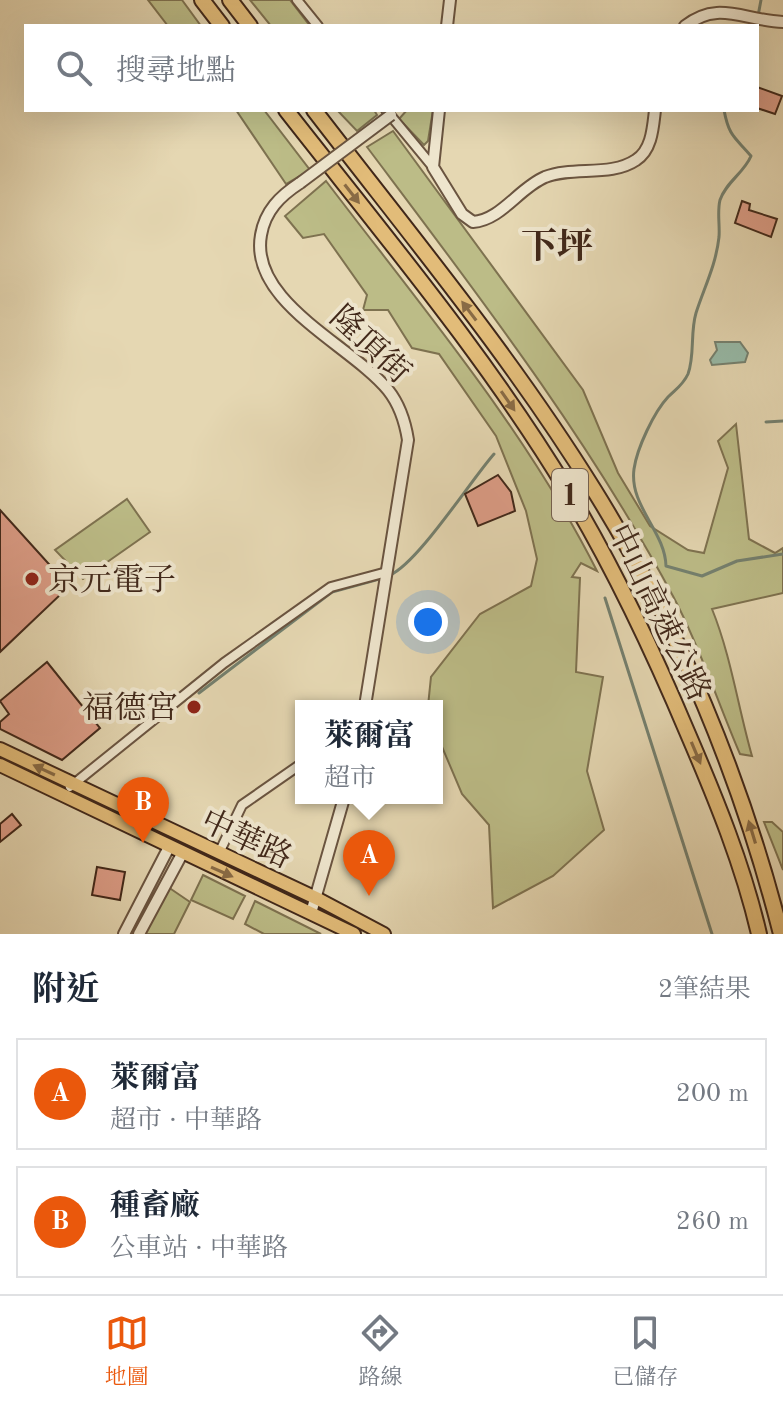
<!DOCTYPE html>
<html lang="zh-TW">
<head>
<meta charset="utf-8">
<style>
  :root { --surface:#fff; --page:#f6f6f7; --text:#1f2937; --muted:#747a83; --line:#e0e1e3; --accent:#ea580c }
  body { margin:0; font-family:"Old Standard TT","Noto Serif TC",serif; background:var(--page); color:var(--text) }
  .you { position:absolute; left:428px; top:622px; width:28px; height:28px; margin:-20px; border:6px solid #fff; border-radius:50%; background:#1a73e8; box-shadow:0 0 0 12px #1a73e833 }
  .badge { display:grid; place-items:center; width:52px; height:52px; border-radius:50%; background:var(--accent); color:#fff; font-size:26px; font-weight:700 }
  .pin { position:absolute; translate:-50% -66px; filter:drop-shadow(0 2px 4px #0008) }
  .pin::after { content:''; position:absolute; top:42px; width:28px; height:24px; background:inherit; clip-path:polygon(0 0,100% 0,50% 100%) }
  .popup { position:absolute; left:295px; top:700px; width:148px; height:104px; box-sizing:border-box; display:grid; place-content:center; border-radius:0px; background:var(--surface); filter:drop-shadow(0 2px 6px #0005); font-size:26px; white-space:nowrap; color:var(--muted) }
  .popup b { font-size:30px; color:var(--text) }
  .popup::after { content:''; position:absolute; left:50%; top:100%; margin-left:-16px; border:16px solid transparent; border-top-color:var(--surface) }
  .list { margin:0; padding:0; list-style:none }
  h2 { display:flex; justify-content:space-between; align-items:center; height:104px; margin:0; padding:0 32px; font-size:34px }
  h2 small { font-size:26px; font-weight:400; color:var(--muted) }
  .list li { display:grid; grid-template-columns:52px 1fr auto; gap:24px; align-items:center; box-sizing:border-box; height:112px; margin:0 16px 16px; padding:0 16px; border:2px solid var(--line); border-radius:0px }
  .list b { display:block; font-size:30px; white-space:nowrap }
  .list p { margin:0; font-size:26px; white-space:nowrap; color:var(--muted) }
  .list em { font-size:26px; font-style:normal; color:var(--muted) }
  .icon { flex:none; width:44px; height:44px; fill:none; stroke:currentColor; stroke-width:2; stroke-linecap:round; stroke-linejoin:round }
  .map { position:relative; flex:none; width:783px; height:934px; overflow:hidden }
  .search { position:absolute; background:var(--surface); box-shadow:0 8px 32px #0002; left:24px; right:24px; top:24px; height:88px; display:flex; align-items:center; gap:20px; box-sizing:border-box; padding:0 28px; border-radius:0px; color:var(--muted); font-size:30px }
  .sheet { height:360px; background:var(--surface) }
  nav { display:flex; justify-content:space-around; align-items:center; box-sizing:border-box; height:112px; border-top:2px solid var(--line); background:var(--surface); font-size:22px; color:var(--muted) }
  nav a { display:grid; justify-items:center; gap:4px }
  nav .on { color:var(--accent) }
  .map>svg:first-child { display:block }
</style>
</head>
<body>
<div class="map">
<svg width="783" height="934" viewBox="0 0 783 934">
  <rect width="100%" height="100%" fill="#e5d7b2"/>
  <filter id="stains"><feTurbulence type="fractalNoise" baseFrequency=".0025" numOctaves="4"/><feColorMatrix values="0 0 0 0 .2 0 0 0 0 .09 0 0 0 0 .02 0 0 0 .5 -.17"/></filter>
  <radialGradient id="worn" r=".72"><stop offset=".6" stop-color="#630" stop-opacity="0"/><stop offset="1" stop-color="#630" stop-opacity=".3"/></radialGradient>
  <path fill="#bcbc87" stroke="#7e7250" stroke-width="2" d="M148,0H182L201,26H168Z
    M250,0H290L310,26H271Z
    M236,110H264L310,170L286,184Z
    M337,110H374L377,115L357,131Z
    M407,110H433L428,141L424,145L399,119Z
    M393,131L583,390L618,473L650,526L688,550L704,553L728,468L718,441L736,424L749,539L775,553L783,548V593L712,609C731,656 738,707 752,756L740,754C718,703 700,647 674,598C588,437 476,292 367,147Z
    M326,181C421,306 526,430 597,571L581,563L572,577L580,578L576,672L603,677L587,771L604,830L553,876L493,908L489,825L462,794L437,735V706H428L431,677L480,614L531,586L537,559L526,511L496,436L439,354L412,348L388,310H363L367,295L324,234L303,238L285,216Z
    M127,499L150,532L83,579L55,550Z
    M764,822H772L783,832V870Z
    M203,875L245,896L233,919L191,900Z
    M168,887L190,902L174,934H145Z
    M255,901L321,934H264L245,924Z"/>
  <path fill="#96baa8" stroke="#74806f" stroke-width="2" d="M715,342H740L748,353L745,362L712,365L710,360L717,350Z"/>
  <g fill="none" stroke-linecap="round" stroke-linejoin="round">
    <path stroke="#74806f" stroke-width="3" d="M758,16L761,0
      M724,110C729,137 735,137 751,156C744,173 726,182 720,200C717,212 720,225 719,237C716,265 704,288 696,313C690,333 695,355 688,374C683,385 676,389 668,397C654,412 637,448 634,469C629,506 665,531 666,566L702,576L737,561L783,554
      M766,422L783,421
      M390,575C418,563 471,480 494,454
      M605,598L712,934
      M199,693L332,592L383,578"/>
  </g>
  <path fill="#dd9d87" stroke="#41281a" stroke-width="2" d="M757,87L782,96L775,114L757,108Z
    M742,201L750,204L749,210L777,219L771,237L735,223Z
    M498,475L511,492L515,511L478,526L465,494Z
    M0,510L66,583L60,595L0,652Z
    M47,662L100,728L62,760L0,729V722L9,714L0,701Z
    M12,814L21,825L0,842V824Z
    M97,867L125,872L120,900L92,895Z"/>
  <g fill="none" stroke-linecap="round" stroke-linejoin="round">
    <g stroke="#6a5440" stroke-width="12">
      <path id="minor" d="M297,0L318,26
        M386,110L433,167
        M70,787L224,663L331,587L387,572
        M219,853L242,805L301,764"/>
    </g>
    <g stroke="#6a5440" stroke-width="14">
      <path id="tertiary" d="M447,26L450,0
        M685,26C718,0 742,20 783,22
        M439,110L433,167L462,214L473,222C501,220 519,188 545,177C573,166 611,177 636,160C652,150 653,127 655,110
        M300,183C280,196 265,211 261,235C249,302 351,345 388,390C400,405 405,421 408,440L365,706
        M311,913L344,798
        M124,934L169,847
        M139,934L182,854"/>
    </g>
    <g stroke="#41281a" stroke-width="16">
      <path id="primary" d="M0,749L318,899L384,934
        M0,765L354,934"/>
    </g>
    <g stroke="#41281a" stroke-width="18">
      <path id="motorway" d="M202,0L222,26
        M230,0L250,26
        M286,110C383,234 486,356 567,490C614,568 653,651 688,734C716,799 743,865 759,934
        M314,110C410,235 511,356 594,490C678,625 742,780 781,934"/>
    </g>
    <use href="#minor" stroke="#eee5cd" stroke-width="8"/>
    <use href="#tertiary" stroke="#eee5cd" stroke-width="10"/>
    <use href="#primary" stroke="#e2bc79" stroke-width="12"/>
    <use href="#motorway" stroke="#e2bc79" stroke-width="14"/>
    <g stroke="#6a5440" stroke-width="14" stroke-linecap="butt">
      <path id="tertiary-bridge" d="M300,183L391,115"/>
    </g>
    <use href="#tertiary-bridge" stroke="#eee5cd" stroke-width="10"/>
  </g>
  <defs><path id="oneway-solid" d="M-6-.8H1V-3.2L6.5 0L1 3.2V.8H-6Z" transform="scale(2)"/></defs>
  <g fill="#896b45">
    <use href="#oneway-solid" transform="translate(352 194) rotate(52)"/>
    <use href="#oneway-solid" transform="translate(469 311) rotate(-127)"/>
    <use href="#oneway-solid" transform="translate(508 401) rotate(55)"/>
    <use href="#oneway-solid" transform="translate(696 753) rotate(67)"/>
    <use href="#oneway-solid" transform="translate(44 770) rotate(-155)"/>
    <use href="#oneway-solid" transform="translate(752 832) rotate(-107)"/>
    <use href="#oneway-solid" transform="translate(222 872) rotate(24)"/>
  </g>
  <g fill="#8f2418" stroke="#eee5cd" stroke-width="3">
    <circle cx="32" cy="579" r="8"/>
    <circle cx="194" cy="707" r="8"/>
  </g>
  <g text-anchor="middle" stroke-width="8" stroke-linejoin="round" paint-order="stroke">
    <rect fill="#eee5cd" stroke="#756150" stroke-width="2" x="552" y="469" width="36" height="52" rx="6"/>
    <g font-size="30" font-weight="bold" fill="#41281a">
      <text x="570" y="505">1</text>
    </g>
    <g font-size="32" fill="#41281a" stroke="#eee5cd">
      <text transform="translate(371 344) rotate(43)" y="11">隆頂街</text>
      <text transform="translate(660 612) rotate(64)" y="11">中山高速公路</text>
      <text transform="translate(247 838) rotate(25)" y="11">中華路</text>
    </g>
    <g font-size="32" fill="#41281a" stroke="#eee5cd" text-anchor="start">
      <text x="48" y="590">京元電子</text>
      <text x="178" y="718" text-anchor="end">福德宮</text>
    </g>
    <g font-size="36" font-weight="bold" fill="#41281a" stroke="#eee5cd">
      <text x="557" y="258">下坪</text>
    </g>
  </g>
  <rect width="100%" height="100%" filter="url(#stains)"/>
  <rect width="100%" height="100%" fill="url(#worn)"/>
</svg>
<div class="you"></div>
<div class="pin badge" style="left:369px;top:896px">A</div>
<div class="popup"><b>萊爾富</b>超市</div>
<div class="pin badge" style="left:143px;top:843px">B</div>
<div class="search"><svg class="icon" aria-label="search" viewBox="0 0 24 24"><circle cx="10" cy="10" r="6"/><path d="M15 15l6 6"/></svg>搜尋地點</div>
</div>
<section class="sheet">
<h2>附近<small>2筆結果</small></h2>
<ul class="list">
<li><span class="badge">A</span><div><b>萊爾富</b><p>超市 · 中華路</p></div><em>200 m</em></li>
<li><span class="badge">B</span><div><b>種畜廠</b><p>公車站 · 中華路</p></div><em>260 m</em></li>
</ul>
</section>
<nav>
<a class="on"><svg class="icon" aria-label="map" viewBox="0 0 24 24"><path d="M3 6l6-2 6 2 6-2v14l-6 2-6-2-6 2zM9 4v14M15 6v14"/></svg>地圖</a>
<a><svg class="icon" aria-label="directions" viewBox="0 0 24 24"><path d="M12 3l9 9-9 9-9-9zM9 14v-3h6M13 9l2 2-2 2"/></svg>路線</a>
<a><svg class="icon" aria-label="saved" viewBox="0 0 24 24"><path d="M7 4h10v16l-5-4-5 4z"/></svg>已儲存</a>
</nav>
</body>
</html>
